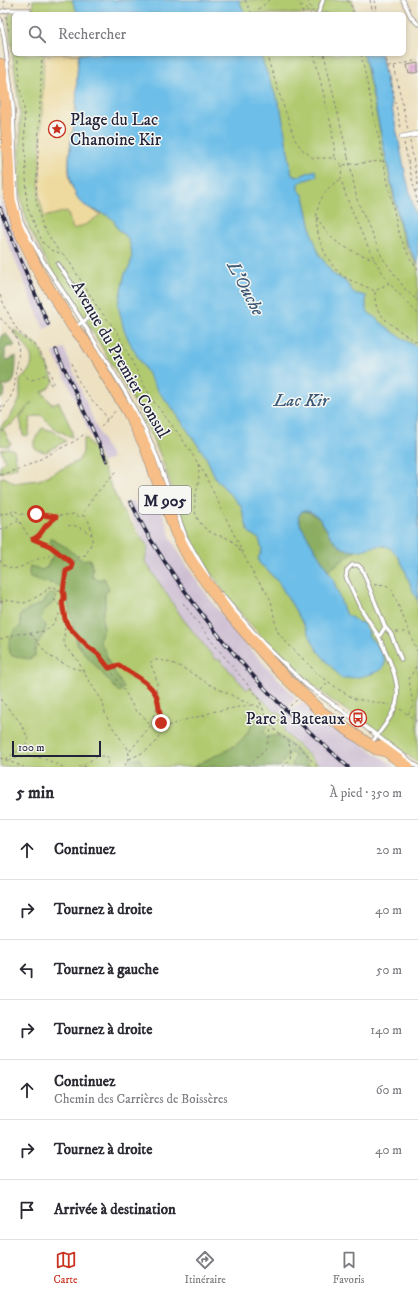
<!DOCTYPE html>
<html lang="fr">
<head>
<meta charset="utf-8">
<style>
  :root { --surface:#fff; --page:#f7f7f7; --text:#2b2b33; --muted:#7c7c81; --line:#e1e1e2; --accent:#c8321e }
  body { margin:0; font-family:"IM FELL DW Pica",serif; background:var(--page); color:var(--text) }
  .scale { position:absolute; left:12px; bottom:10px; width:89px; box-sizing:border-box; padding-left:4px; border:2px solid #22223b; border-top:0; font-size:11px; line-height:14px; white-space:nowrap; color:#22223b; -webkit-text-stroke:3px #f6f6f2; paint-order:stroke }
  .stop { position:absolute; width:12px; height:12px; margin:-9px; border:3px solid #c8321e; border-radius:50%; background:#fff }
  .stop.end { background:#c8321e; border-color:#fff; box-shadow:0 1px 4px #0008 }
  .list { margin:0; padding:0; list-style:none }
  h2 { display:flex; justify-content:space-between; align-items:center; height:52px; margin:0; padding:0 16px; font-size:17px }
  h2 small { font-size:13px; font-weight:400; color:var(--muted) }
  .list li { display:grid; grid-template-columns:26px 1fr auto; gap:12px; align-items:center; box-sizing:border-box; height:60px; padding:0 16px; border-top:1px solid var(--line) }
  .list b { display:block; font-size:15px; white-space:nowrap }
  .list p { margin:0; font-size:13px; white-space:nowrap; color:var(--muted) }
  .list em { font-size:13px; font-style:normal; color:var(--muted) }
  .icon { flex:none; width:22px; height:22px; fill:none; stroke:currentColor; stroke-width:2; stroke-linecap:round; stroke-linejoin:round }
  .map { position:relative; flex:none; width:418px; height:767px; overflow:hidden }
  .search { position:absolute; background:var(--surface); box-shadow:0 2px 6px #0003; left:12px; right:12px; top:12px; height:44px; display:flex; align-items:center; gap:10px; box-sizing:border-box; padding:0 14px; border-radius:6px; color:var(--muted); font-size:15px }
  .sheet { height:472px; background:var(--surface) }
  nav { display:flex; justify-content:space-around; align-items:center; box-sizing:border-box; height:56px; border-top:1px solid var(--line); background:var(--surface); font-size:11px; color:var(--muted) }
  nav a { display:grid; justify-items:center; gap:2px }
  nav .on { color:var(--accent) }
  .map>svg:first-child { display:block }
</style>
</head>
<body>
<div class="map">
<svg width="418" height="767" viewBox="0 0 418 767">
  <rect width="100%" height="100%" fill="#f6f6f2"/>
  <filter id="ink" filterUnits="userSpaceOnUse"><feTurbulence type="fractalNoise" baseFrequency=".025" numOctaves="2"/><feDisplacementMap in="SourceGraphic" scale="8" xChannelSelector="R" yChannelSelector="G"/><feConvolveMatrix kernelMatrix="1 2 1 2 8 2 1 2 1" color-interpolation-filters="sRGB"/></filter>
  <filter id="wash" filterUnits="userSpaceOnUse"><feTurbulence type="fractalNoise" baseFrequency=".012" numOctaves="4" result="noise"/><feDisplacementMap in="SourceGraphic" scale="16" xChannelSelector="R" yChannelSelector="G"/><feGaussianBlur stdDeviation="0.9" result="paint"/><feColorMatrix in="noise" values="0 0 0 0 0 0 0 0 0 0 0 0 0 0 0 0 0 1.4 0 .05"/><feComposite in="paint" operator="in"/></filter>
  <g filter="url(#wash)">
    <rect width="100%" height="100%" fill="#ede1c2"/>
    <path fill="#cdbed2" d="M0,195L8,219L45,309L53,325L44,329L0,224Z
      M64,348L97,429L112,458L102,463L69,385L53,353Z
      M156,493L171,538L188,568L217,609L248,647L296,698L289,706L293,710L301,702L327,721L396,767H321L284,732L286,719L275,712L250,687L247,690L220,660L215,659L183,619L145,561L148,547L124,504L133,500L137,508Z"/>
    <path fill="#b1ca70" stroke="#6a7656" d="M33,0H352L355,14H33Z
      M9,13L16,14H14V54H364L401,232L407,248L418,266V763L375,731L322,693L301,676L274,650L242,615L225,593L198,553L189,535L160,454L149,431L135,403L88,324L48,264L29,228L22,203L20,183V111L8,19Z
      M14,330L39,346L54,382L49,388L42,392L52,404L59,402L72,431V437C59,432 50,426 42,415L31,417L28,436L23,435L20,417L32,402L11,425L0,429H3L11,444L7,446L0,445V427L9,419L20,399V380C43,361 28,348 13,331Z
      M42,428L53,431L66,441L46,452L37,450L34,447V441Z
      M86,438L95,451L122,510L148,547L145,561L183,619L215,659L220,660L247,690L250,687L275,712H279L286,719L284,732L321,767H0V478L4,477L14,483L39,480L78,461L83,453V440Z
      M8,448L14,450L17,467L0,473V466L5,461L1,450Z"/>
    <path fill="#8cae62" stroke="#57684e" d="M6,334L15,345L13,347L9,346L5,349V358L8,360L16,356C16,361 16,379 12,383C10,385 5,385 3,386L5,391L4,396L0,399V338L2,335Z
      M302,511H306L319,518L328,532L345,549L355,551L328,571L301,526L298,517Z
      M50,538L64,546L82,560L90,559L93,570L92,577L98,580L104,578L109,589L105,594V607L102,617L104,629L99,640L106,653L108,661L124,688L119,692L85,654L77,643L65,591L55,584L40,581L35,578H30L29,572L30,566L42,570L47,567L57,548L51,544Z
      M54,593L56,594L54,602L45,610L40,619L46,625C46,636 33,644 35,656C29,662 20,656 12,656C5,646 11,631 21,626L20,618L22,613L44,602L48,595Z
      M250,708L260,712L268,726L263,732L268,737C270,736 275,735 277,736C287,738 306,758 309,767H293L292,763L295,757L291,752L279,767H194C216,752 241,751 252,724L248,715Z
      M139,758L145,767H125L130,761Z"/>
    <path fill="#eeda9e" stroke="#887e6c" d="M51,54H79C76,73 78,93 75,112C71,151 54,195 101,214L87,224L73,229L67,211L44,217L39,197L44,55H50Z"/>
    <path fill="#6dbee8" stroke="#487092" d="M72,0H239L245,14H78Z
      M79,54H260L281,110L292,175L297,177L315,170L317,176L300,182L298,184V189L304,196L313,237L319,254L333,274L345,281L354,293L366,296V308L368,312L393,332L418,348V601C408,585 406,562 391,549C382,541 366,550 356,551C351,551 345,549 341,547C327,539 322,508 302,511L298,517L301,526L333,579L345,613L359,623L362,622L369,632L368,635C374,642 384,652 385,662C385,675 351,679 341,678L317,650L304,625L279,583L266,569L259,563L258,559L262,549L259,539L251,534L248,531L241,506L216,479L206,457L173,409L158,391L132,347L124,330L118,305L125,273C135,264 133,243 124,234C122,233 120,232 119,230C115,226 116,222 111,218C99,209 84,211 76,195C62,168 73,140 76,112C77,93 76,73 79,54Z
      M364,54H381L406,177L418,224V264L408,246L401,229Z"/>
    <g id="blocks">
      <path fill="#d99dca" d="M418,63V72L409,74L407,65Z"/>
    </g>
  </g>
  <g filter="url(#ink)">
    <use href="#blocks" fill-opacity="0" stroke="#88827e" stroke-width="1"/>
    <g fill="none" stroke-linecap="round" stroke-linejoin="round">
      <g stroke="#88827e" stroke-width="5">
        <path id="service" d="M403,0L411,17L418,24
          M0,12L8,10H29
          M318,14L323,0
          M0,19L4,36L13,107L16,198L21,220L27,232L45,264L79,316L127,395L145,429L157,457L186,538L208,576
          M58,264L90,310L87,319L78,325
          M221,594L262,642L306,685L371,731L418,767
          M379,637L360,607L346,577L347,570L352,565H358L362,569L385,627L391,634L401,659
          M373,741C381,730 392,718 396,704C402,683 387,655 379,637L385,627"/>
      </g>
      <g stroke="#88827e" stroke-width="6">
        <path id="pedestrian" d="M402,137L418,134"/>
      </g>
      <g stroke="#88827e" stroke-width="12">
        <path id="primary" d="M0,64L5,99L10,200L17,226L40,274L73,327L84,340L128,412L145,446L176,533L189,558L226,610L278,670L320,711L376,749L385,751
          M379,746L408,767"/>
      </g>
      <path stroke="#88827e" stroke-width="1" stroke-dasharray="3 3" stroke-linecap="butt" d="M4,0V7
        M245,0L252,14
        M297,0L311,14
        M307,0L313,12
        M347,0L352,7L354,14
        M370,0L373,12L376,11
        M374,0L377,14
        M13,5V0
        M29,5V0
        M300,5L303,14
        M254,14L269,0
        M6,16L9,34
        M17,54L20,77L19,87L23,99L24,108L27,207L43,243L51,250L63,254L67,258L98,308L116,330L145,387L154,402L181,437L203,471L246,559L255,577L263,587L271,600L276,627L279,634L288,644L316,672L338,689L355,699L390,705
        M42,54L36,200L42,225L59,252
        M266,54L295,140L303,150L313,158H335L342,165L382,161
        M314,54L332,129L335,157
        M324,54L348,157
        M361,54L398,231L409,257L418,269
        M385,54L401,130
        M394,66L418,60
        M389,67L394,66L408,130
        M410,141L418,185
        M404,143L418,205
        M342,165L341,179L346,196L361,232L374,259L389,283L418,314
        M351,169L357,200L382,257L405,289L418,301
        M340,180C336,182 331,185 328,189C306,213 319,252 339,273C348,281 364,285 375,291L389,283
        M415,191L418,190
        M317,217C320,222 323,228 327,233C338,246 358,254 374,259
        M375,292C375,297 375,303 377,308C382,321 406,335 418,343
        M0,295C5,307 10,318 17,329C22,337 31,341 37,348C42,353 54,379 53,385H51L47,376L44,375L32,380C23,377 23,371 17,364
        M0,318C20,336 21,346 16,371C15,377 15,383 14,389C11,398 5,406 0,414
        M72,363L78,380L88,396L100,408L107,418L106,421
        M0,407L5,405
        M101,427L116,410
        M198,464C202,480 193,495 195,510C196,521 205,530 214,534C219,536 224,536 229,539C235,542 239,550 243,555
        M0,475L25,467L75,441L86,433
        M11,513L13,510L21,514H36L54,516
        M0,514L10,513L17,517L29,537L50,546L73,563L72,568L66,571L63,591L64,595L62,605L65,619L64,642L66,648L77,659L87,678L103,702L105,713L109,722L128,749L129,755L128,760L124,767
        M84,516C90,520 91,528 92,535
        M68,526L71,525L79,527L92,535V542L86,555L80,556L73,563
        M0,529L7,528L16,521L19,522
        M33,539L39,537L47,525L52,521L57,516L74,514L80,517L83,516C85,504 108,480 117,471
        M0,560L3,565L13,569L21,567L40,558L49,556L54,550
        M374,585C382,584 387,584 392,590L418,653
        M0,602L6,600L23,603L28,602L45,592L48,587H54L62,591
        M183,603L213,643L258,697L268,721L276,731L288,741C300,742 309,759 318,767
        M65,620L68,626L86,645L98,655L109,668L124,690L135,710L146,719L150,726
        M396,632H408
        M31,634L49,656L73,668L82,670
        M0,639L16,634L31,633L45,631L53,624L62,609L54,599L59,589
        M109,668L119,665L144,682L155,694
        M321,690L328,683
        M0,699L20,722L28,738L26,746L4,760
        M290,706L297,700
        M400,709L418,722
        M408,714L413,705L409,679L418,663
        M152,724L161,727
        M273,726L275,725L282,714
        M162,728L188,719L206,715L211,712L250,705
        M130,751L152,724L153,717L158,707
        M0,758L24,767
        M129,759C168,743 162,732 156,696C155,692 157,687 157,683C156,676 153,669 150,663L153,660C174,659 192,674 209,684C220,690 232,695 242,701H247L251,705H255L263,709
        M9,761C18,756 35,755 45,759C51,761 57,765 63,767
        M83,766L88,767
        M79,767C89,764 98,750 109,759L108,763L106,767
        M248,767L266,748L272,726
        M282,767C293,760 292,752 288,741"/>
      <use href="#service" stroke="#fff" stroke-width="3.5"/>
      <use href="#pedestrian" stroke="#fff" stroke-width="5"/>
      <use href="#primary" stroke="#f7be87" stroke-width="11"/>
      <g stroke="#22223b" stroke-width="3.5">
        <path id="rail" d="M0,208L19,256L48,324
          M56,350L107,461
          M131,502C137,514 143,527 151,540C187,599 238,663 287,711C307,730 328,748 348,767"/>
      </g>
      <use href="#rail" stroke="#f6f6f2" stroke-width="2" stroke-dasharray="6" stroke-linecap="butt"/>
      <path stroke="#88827e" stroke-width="1" stroke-dasharray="3 3" stroke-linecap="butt" d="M348,157L351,169"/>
    </g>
  </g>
  <g fill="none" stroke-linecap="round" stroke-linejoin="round" filter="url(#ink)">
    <path stroke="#c8321e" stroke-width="5" d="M36,514L56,517C53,520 51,521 49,523C41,529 43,535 33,539L50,546L72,563V568L66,571L63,591L64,595V599L62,602L65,619L68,626L86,645L98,654L109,668L119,665C131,674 149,681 156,695C159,701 160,716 161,723"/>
  </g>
  <defs>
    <g id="sight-ring" transform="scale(0.9)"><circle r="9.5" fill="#f6f6f2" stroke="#c8321e" stroke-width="1.5"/><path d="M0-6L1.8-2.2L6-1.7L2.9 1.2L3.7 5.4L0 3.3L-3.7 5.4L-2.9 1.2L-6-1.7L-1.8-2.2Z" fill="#c8321e"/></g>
    <g id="bus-ring" transform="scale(0.9)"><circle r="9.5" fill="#f6f6f2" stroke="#c8321e" stroke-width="1.5"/><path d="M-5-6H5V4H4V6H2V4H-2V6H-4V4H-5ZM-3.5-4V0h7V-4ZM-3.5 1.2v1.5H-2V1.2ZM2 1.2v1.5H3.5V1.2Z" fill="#c8321e"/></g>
  </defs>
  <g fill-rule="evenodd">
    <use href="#sight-ring" x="57" y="129"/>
    <use href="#bus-ring" x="358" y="718"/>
  </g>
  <g text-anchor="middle" stroke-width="3" stroke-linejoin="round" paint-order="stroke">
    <rect fill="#f6f6f2" stroke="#626272" stroke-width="1" x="139" y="486" width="52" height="28" rx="3"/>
    <g font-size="16" font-weight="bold" fill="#22223b">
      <text x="165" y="506">M 905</text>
    </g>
    <g font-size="17" fill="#22223b" stroke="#f6f6f2" text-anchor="start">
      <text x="70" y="125">Plage du Lac<tspan x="70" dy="20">Chanoine Kir</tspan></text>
      <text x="345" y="724" text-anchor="end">Parc à Bateaux</text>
    </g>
    <g font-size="17" fill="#22223b" stroke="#f6f6f2">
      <text transform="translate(121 359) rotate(60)" y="6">Avenue du Premier Consul</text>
    </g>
    <g font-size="18" font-style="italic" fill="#3c5978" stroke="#f6f6f2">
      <text transform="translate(246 288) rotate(62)" y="6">L'Ouche</text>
      <text x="301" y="406">Lac Kir</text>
    </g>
  </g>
</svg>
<div class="scale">100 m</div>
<div class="stop" style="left:36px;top:514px"></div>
<div class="stop end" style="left:161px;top:723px"></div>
<div class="search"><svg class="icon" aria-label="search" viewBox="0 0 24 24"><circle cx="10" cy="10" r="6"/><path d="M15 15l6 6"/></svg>Rechercher</div>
</div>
<section class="sheet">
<h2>5 min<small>À pied · 350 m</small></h2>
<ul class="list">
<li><svg class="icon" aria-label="ahead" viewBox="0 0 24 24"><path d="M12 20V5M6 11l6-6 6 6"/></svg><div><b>Continuez</b></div><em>20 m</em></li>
<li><svg class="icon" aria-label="right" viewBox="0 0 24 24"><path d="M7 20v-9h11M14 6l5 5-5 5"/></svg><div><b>Tournez à droite</b></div><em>40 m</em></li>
<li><svg class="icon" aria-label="left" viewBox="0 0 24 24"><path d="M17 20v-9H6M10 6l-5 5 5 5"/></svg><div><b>Tournez à gauche</b></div><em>50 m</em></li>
<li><svg class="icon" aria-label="right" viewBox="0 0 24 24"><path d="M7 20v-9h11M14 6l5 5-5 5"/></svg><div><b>Tournez à droite</b></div><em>140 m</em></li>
<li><svg class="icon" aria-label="ahead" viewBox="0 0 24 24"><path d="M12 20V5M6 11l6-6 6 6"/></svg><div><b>Continuez</b><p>Chemin des Carrières de Boissères</p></div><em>60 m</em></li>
<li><svg class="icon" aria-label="right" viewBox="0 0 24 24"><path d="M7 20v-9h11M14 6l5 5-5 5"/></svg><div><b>Tournez à droite</b></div><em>40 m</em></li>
<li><svg class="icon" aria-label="arrive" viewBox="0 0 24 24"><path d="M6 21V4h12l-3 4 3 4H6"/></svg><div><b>Arrivée à destination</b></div></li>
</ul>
</section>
<nav>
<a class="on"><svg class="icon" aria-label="map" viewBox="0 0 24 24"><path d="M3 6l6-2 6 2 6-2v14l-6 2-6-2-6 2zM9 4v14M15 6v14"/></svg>Carte</a>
<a><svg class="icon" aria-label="directions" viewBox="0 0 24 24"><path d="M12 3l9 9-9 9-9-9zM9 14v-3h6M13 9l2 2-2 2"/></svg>Itinéraire</a>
<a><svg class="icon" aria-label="saved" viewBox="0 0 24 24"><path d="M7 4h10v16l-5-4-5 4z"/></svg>Favoris</a>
</nav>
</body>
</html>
